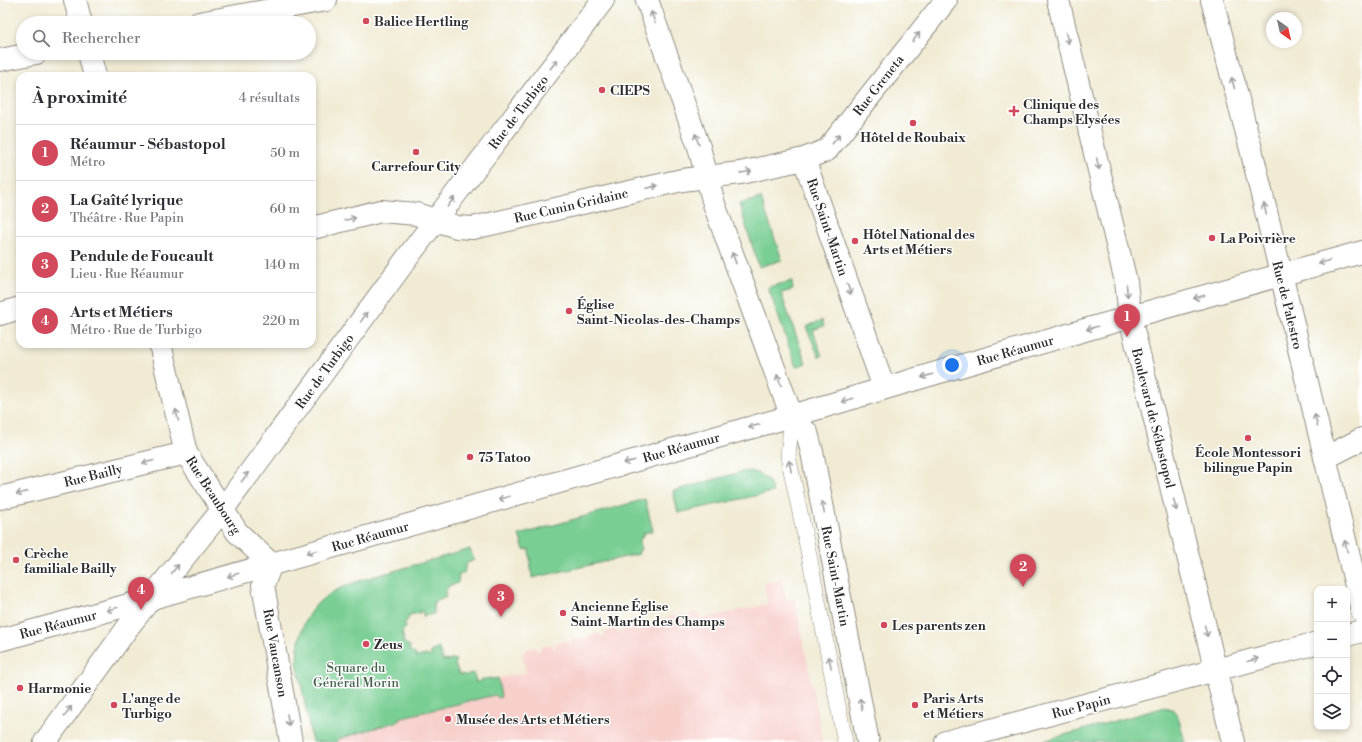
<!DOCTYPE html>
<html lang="fr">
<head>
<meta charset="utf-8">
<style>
  :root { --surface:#fff; --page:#f7f7f7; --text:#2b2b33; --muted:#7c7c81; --line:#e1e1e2; --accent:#d1495b }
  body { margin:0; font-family:"Libre Bodoni",serif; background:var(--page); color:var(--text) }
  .controls { position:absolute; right:12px; bottom:12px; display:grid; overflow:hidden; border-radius:8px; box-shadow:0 2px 6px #0003 }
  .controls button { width:36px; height:36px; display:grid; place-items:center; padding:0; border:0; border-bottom:1px solid var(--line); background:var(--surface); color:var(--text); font:20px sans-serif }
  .compass { position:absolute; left:1266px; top:12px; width:36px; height:36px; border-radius:50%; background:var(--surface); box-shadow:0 2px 6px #0003; rotate:146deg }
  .you { position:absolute; left:952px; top:365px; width:14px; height:14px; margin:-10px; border:3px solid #fff; border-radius:50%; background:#1a73e8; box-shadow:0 0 0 6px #1a73e833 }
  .badge { display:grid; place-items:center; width:26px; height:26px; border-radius:50%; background:var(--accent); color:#fff; font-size:13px; font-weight:700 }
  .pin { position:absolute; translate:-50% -33px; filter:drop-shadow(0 1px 2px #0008) }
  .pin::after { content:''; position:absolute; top:21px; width:14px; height:12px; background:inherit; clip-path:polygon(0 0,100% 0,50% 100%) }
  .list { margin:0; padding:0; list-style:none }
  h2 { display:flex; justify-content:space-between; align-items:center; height:52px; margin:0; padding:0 16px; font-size:17px }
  h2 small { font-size:13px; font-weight:400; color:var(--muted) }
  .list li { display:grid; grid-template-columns:26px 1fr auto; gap:12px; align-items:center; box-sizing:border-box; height:56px; padding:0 16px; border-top:1px solid var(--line) }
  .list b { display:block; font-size:15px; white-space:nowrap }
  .list p { margin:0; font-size:13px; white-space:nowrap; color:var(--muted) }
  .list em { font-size:13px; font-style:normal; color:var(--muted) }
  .icon { flex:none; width:22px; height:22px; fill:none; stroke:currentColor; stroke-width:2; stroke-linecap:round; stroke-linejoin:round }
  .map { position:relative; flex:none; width:1362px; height:742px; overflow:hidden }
  .search { position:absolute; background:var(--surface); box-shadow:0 2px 6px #0003; left:16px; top:16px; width:300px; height:44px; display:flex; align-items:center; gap:10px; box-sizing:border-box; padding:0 14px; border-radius:22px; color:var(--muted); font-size:15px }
  .panel { position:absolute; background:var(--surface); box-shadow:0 2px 6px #0003; left:16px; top:72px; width:300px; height:276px; border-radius:12px }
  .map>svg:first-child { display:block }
</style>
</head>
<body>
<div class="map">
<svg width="1362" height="742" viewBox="0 0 1362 742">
  <rect width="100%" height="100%" fill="#fff"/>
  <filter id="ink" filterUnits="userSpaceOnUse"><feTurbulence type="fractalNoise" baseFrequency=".025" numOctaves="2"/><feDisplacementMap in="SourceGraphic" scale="8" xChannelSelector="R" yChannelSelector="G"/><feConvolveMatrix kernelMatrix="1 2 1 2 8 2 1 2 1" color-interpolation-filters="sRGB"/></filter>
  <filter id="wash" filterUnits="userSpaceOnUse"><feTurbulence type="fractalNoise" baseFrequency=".012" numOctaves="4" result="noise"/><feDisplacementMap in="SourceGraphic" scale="16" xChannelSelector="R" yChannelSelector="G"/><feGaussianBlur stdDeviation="0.9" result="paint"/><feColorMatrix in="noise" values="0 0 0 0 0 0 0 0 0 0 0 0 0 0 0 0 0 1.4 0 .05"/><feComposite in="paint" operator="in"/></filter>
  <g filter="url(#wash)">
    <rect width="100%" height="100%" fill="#f1ebd4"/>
    <path fill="#f7d0cc" d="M782,580L786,600L795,599L823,742H338L337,739L399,722L398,718L495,695L501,697L498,678L526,673L522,655L525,650L536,647L537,651H540V647L552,644L553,648L556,647L555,643L567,641L568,644L572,643L571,639L584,637V640H588L587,636L599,633L601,637L604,636L603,632L616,629L617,633L620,632V629L632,626L633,629H636L635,625L648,622V626L652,625L651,621L664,618L665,623L668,621L667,617L684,614L685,617L689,616V614L695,612L700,614L701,619L768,604L764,583Z"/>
    <path fill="#78ce93" stroke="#527c5f" d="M761,198L782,260L759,267L739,204Z
      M792,281L793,290L781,293L806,363L796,367L768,287Z
      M822,320L824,326L813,330L822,356L819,357L806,327Z
      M751,471C763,475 770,480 773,492L678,513L673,491L741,472Z
      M645,499L653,531L644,533L639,542L641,550L638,551L639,554L532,578L529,549L524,550L519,535Z
      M470,549L474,560L466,564L464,573L459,575L458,583L448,586L449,587L445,591L446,595L445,598L439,599L435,602H433L434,614L423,616V611H420V613L409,615L410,616L404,625L407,626L402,632L404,640L402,641L411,647L408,649L416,655V657L427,655L429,657L431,656L430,652L439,648L443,661L445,660L449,661L452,659L456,660L455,664L459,674L466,675L473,673L477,683L480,680L490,678L493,679L498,678L501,697L498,698L495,695L399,718V721L338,739V742H312L297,662C299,596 336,587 390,572C417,564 443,557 470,549Z
      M1165,707L1174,710L1177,713L1185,742H1039Z"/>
  </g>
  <g filter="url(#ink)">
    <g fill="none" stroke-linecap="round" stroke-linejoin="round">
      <g stroke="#8e8b80" stroke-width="16">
        <path id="lane" d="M792,417L788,456L809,555L845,742"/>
      </g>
      <g stroke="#8e8b80" stroke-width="24">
        <path id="street" d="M1212,0L1251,149L1362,611
          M199,23L326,0
          M0,60L36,53
          M804,159L884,388
          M312,228L381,211L416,214L457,227L473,228L682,180L740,173L804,159L827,150L946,0
          M0,314L20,308
          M1325,458L1362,439
          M0,498L186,453
          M271,564L263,585L291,742
          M1347,635L1362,631
          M946,742L1317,643"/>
      </g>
      <g stroke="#8e8b80" stroke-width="24">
        <path id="secondary" d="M75,0L81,23
          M647,0L699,147L714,204L782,390L792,417L807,433L812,452L868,742
          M1058,0L1126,282L1130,317L1233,742
          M89,53L95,76
          M160,344L186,453L237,532L271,564
          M0,640L121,607L742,430C812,411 881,389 950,369C1087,329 1225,290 1362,252
          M45,742L131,623L223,509L413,250L603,0"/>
      </g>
      <use href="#lane" stroke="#fff" stroke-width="15"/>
      <use href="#street" stroke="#fff" stroke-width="22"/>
      <use href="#secondary" stroke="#fff" stroke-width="22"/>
    </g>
    <defs><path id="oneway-shaft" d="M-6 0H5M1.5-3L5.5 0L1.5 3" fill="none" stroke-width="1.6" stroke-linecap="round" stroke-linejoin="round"/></defs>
    <g stroke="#a0a0a0">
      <use href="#oneway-shaft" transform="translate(653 17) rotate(-109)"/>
      <use href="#oneway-shaft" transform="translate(916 37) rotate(-52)"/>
      <use href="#oneway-shaft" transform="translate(1067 38) rotate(76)"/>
      <use href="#oneway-shaft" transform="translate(554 64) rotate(-53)"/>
      <use href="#oneway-shaft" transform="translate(1233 83) rotate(-105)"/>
      <use href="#oneway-shaft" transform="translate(697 139) rotate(-109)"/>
      <use href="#oneway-shaft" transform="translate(836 139) rotate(-52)"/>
      <use href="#oneway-shaft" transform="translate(1098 164) rotate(77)"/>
      <use href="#oneway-shaft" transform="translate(746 172) rotate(-12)"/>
      <use href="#oneway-shaft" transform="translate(652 187) rotate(-13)"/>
      <use href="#oneway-shaft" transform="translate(451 202) rotate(-53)"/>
      <use href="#oneway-shaft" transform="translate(1265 209) rotate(-103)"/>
      <use href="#oneway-shaft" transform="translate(350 219) rotate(-14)"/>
      <use href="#oneway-shaft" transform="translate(734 258) rotate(-110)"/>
      <use href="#oneway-shaft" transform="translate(1324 262) rotate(164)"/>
      <use href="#oneway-shaft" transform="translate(849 289) rotate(71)"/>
      <use href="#oneway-shaft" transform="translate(1127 291) rotate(85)"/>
      <use href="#oneway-shaft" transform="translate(1199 297) rotate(164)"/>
      <use href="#oneway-shaft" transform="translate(364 317) rotate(-54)"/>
      <use href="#oneway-shaft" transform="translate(1092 328) rotate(164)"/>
      <use href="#oneway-shaft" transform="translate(927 376) rotate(164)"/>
      <use href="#oneway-shaft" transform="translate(779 380) rotate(-110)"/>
      <use href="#oneway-shaft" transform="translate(847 400) rotate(163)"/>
      <use href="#oneway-shaft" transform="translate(177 415) rotate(-103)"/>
      <use href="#oneway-shaft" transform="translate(1316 420) rotate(-104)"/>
      <use href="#oneway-shaft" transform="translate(754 426) rotate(165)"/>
      <use href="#oneway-shaft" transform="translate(148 462) rotate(166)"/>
      <use href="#oneway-shaft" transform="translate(629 462) rotate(164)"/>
      <use href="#oneway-shaft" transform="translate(790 466) rotate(-102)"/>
      <use href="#oneway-shaft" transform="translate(245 477) rotate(-53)"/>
      <use href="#oneway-shaft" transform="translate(22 493) rotate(166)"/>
      <use href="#oneway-shaft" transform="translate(504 498) rotate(164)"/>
      <use href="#oneway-shaft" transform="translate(1175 505) rotate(76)"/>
      <use href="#oneway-shaft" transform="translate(823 507) rotate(-101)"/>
      <use href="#oneway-shaft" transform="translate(1346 546) rotate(-104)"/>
      <use href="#oneway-shaft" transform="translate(312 552) rotate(164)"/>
      <use href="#oneway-shaft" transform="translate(175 569) rotate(-51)"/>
      <use href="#oneway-shaft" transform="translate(233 575) rotate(163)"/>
      <use href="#oneway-shaft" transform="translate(112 609) rotate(165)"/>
      <use href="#oneway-shaft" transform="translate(1206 631) rotate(76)"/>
      <use href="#oneway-shaft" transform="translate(1253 660) rotate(-15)"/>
      <use href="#oneway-shaft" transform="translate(830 662) rotate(-101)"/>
      <use href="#oneway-shaft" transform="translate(861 704) rotate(-101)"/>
      <use href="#oneway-shaft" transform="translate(68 711) rotate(-53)"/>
      <use href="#oneway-shaft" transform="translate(288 720) rotate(80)"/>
    </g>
  </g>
  <g fill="#d1495b" stroke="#fff" stroke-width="1.5">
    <circle cx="366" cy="21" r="4"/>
    <circle cx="602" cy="90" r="4"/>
    <path d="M1012 105h4v4h4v4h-4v4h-4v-4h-4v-4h4z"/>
    <circle cx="913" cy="123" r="4"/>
    <circle cx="416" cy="152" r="4"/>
    <circle cx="1212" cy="238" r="4"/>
    <circle cx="855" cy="241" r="4"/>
    <circle cx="569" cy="311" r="4"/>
    <circle cx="1248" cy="438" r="4"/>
    <circle cx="470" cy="457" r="4"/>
    <circle cx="16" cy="560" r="4"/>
    <circle cx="563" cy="613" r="4"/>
    <circle cx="884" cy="625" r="4"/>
    <circle cx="366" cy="644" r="4"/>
    <circle cx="20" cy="688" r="4"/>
    <circle cx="114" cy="705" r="4"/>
    <circle cx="915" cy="705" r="4"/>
    <circle cx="448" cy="719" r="4"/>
  </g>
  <g text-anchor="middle" stroke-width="3" stroke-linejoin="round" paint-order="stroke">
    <g font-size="13" font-weight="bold" fill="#2b2b2b" stroke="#fff" text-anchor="start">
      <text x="374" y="26">Balice Hertling</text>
      <text x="610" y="95">CIEPS</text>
      <text x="1023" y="109">Clinique des<tspan x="1023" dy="15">Champs Elysées</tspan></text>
      <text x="913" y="142" text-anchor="middle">Hôtel de Roubaix</text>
      <text x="416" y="171" text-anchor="middle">Carrefour City</text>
      <text x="863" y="239">Hôtel National des<tspan x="863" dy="15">Arts et Métiers</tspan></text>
      <text x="1220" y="243">La Poivrière</text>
      <text x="577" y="309">Église<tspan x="577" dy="15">Saint-Nicolas-des-Champs</tspan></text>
      <text x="1248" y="457" text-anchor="middle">École Montessori<tspan x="1248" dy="15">bilingue Papin</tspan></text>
      <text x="478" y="462">75 Tatoo</text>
      <text x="24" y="558">Crèche<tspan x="24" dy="15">familiale Bailly</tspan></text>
      <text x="571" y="611">Ancienne Église<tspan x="571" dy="15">Saint-Martin des Champs</tspan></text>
      <text x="892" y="630">Les parents zen</text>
      <text x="374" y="649">Zeus</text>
      <text x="28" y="693">Harmonie</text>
      <text x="122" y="703">L'ange de<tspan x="122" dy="15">Turbigo</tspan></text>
      <text x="923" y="703">Paris Arts<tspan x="923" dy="15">et Métiers</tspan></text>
      <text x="456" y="724">Musée des Arts et Métiers</text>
    </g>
    <g font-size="13" fill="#2b2b2b" stroke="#fff">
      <text transform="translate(878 85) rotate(-52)" y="5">Rue Greneta</text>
      <text transform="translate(518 112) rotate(-53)" y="5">Rue de Turbigo</text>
      <text transform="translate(571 205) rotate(-13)" y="5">Rue Cunin Gridaine</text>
      <text transform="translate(828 227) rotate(71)" y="5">Rue Saint-Martin</text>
      <text transform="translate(1288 305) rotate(76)" y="5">Rue de Palestro</text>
      <text transform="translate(1015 350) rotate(-16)" y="5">Rue Réaumur</text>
      <text transform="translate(324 371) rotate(-54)" y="5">Rue de Turbigo</text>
      <text transform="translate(1154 418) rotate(76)" y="5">Boulevard de Sébastopol</text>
      <text transform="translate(681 447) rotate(-16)" y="5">Rue Réaumur</text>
      <text transform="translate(93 475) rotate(-14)" y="5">Rue Bailly</text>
      <text transform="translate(214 495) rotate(57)" y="5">Rue Beaubourg</text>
      <text transform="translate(370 536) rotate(-16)" y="5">Rue Réaumur</text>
      <text transform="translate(836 576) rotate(79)" y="5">Rue Saint-Martin</text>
      <text transform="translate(58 624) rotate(-15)" y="5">Rue Réaumur</text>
      <text transform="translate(276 653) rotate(80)" y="5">Rue Vaucanson</text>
      <text transform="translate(1081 706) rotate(-15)" y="5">Rue Papin</text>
    </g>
    <g font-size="13" fill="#46644f" stroke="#fff">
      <text x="356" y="672">Square du<tspan x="356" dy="15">Général Morin</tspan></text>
    </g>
  </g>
</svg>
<div class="controls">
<button>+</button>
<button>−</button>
<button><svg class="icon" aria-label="locate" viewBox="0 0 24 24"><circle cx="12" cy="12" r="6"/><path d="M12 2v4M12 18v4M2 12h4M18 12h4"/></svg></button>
<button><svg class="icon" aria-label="layers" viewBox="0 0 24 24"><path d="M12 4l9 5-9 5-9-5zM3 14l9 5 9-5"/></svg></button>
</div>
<svg class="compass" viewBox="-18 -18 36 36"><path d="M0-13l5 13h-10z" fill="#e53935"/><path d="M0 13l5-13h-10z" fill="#7c7c81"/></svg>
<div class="you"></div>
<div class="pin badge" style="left:1127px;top:337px">1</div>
<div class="pin badge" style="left:1023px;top:587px">2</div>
<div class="pin badge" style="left:501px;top:617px">3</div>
<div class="pin badge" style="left:141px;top:610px">4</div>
<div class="search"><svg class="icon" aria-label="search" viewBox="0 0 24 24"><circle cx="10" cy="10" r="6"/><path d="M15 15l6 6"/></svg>Rechercher</div>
<section class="panel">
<h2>À proximité<small>4 résultats</small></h2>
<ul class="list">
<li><span class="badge">1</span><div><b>Réaumur - Sébastopol</b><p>Métro</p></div><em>50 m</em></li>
<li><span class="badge">2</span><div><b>La Gaîté lyrique</b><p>Théâtre · Rue Papin</p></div><em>60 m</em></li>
<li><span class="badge">3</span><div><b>Pendule de Foucault</b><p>Lieu · Rue Réaumur</p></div><em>140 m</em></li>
<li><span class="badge">4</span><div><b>Arts et Métiers</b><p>Métro · Rue de Turbigo</p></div><em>220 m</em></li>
</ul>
</section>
</div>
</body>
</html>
